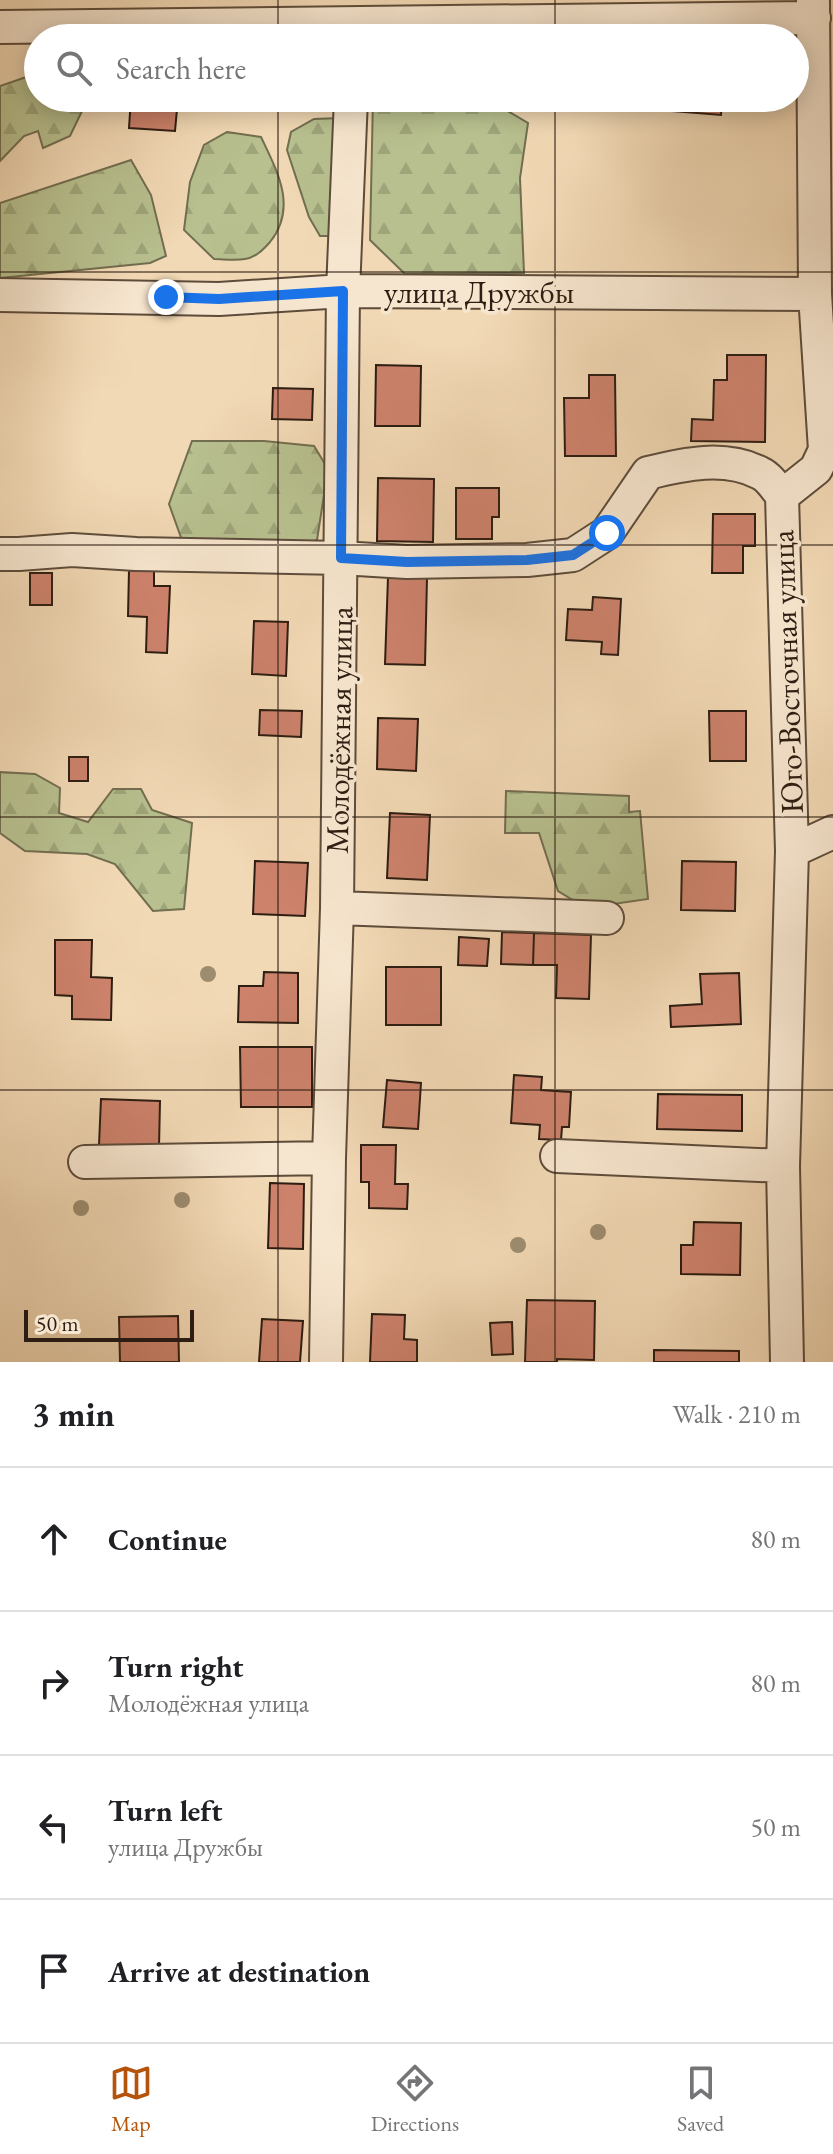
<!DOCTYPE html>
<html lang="en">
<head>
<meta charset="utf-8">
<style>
  :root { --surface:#fff; --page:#f6f6f6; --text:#202124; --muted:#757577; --line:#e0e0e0; --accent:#b45309 }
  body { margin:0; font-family:"EB Garamond",serif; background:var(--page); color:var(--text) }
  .scale { position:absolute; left:24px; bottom:20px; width:170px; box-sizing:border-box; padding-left:8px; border:4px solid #2d1d12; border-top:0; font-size:22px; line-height:28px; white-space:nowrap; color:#2d1d12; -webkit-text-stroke:6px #f7e6cf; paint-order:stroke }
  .stop { position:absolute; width:24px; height:24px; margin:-18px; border:6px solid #1a73e8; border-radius:50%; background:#fff }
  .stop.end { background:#1a73e8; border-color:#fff; box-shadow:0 2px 8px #0008 }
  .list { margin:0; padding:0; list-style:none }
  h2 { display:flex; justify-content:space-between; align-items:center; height:104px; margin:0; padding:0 32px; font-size:34px }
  h2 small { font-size:26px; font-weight:400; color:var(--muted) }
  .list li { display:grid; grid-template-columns:52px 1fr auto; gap:24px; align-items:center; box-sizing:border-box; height:144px; padding:0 32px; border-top:2px solid var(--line) }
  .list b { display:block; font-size:30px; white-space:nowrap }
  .list p { margin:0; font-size:26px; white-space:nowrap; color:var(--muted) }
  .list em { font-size:26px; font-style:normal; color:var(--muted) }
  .icon { flex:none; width:44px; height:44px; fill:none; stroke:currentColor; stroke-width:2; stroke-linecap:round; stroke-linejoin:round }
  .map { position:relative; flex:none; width:833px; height:1362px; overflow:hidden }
  .search { position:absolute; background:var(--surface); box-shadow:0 4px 20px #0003; left:24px; right:24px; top:24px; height:88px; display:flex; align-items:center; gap:20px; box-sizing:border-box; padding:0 28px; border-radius:44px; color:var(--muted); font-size:30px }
  .sheet { height:680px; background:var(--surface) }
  nav { display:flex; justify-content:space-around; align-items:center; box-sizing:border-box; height:112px; border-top:2px solid var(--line); background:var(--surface); font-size:22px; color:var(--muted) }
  nav a { display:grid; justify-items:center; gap:4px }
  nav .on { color:var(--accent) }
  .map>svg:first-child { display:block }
</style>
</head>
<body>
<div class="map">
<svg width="833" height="1362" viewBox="0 0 833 1362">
  <defs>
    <pattern id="forest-firs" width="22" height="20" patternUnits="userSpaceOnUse" patternTransform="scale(2)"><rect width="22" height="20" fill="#b8c08f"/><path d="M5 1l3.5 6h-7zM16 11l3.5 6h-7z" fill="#9ea57a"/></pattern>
  </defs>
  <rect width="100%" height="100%" fill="#f2d9b5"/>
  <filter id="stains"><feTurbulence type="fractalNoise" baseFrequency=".0025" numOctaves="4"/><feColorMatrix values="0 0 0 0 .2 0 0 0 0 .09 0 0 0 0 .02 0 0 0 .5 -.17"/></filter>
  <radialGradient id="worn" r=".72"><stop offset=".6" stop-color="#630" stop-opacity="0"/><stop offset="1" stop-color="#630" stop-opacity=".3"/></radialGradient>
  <path fill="url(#forest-firs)" stroke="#726e50" stroke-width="2" d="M38,73V98H73L82,111L70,136L43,148L38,131L24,136L0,161V86Z
    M373,98H486L528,123L520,178L524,273L405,274L370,240Z
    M340,118L334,236H320L309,217L287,150L291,132L314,119Z
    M227,132L261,137C277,171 298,207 270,242C263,250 256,257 245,259C235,261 223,259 214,259L184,230L190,182L204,145Z
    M131,160L151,195L166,256L150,263L0,278V203Z
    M192,441H264L314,446L328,469L317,540L288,550L183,543L169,504Z
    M0,772L35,774L60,788L59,813L88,822L113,789H141L152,810L192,823L184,909L153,911L115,864L87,854L25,851L0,833Z
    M506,791L629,796V812L640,811L648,899L586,908L558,891L539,833H505Z"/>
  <path fill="#cd826c" stroke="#2d1d12" stroke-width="2" d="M131,98H178L175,131L129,128Z
    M674,98H722L721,115L673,111Z
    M727,355H766L765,442L691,441L692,419L713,420L714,380H727Z
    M376,365L421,366L420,426H375Z
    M589,375H615L616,456H565L564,398H589Z
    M273,388L313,389L312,420L272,419Z
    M378,478L434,479L433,542L377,541Z
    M456,488H499V517H492V539H456Z
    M713,514H755V546H743V573H712Z
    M129,570L154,571V586H170L167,653L146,652L147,617L128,616Z
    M30,573H52V605H30Z
    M388,577L427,578L425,665L385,664Z
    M593,597L621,599L618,655L601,654L602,642L566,640L568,609L592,610Z
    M254,621L288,622L286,676L252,674Z
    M260,710L302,711L301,737L259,735Z
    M709,711H746V761H710Z
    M378,718L418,719L416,771L377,769Z
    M69,757H88V781H69Z
    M390,813L430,815L427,880L387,878Z
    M255,861L308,863L305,916L253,914Z
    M682,861L736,862L735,911L681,910Z
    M502,932L534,933L533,965L501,964Z
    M534,933L591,935L589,999L556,998L557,965H533Z
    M459,937L489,939L487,966L458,965Z
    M55,940H92L91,977L112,978L111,1020L72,1019V996L55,995Z
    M386,967H441V1025H386Z
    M264,972L298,973V1023L238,1022L239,986H263Z
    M739,973L741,1024L671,1027L670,1006L702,1004L700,974Z
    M240,1047H312V1107H241Z
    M514,1075L542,1077L541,1090L571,1092L569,1127H562L561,1140L539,1139L540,1125L511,1123Z
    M387,1080L421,1083L418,1129L383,1127Z
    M658,1094L742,1095V1131L657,1129Z
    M101,1099L160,1101L159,1147L99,1145Z
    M361,1145H396L395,1184H408L407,1209L369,1208V1182H361Z
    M270,1183L304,1184L303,1249L268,1248Z
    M694,1222L741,1223L740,1275L681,1274V1245H693Z
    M527,1300L595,1301L594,1360L557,1359V1362H525Z
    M372,1314L405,1315L404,1339L417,1340V1362H370Z
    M178,1316L179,1362H120L119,1317Z
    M262,1319L303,1321L300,1362H259Z
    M512,1322L513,1354L492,1355L490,1323Z
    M654,1350L739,1351V1362H654Z"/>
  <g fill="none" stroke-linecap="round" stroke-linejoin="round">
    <g stroke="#5e4c3b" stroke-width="36">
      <path id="minor" d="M0,27L814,18
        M0,295L219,299L343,291L815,294
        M0,554H19L72,550L136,554L341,558L407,562L527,560L573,555L607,533L648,473C684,464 725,455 760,473C769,477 776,488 782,496
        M792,851L833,832
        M337,908L607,918
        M557,1156L783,1166
        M85,1162L329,1158
        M326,1362L329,1158L337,908L343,291L351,98
        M787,1362L783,1166L792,851L782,496L816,469L825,450L815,294L813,0"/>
    </g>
    <use href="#minor" stroke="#f7e6cf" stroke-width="32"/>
  </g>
  <g fill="#9d8d70">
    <circle cx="208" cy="974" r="8"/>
    <circle cx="182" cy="1200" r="8"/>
    <circle cx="81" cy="1208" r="8"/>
    <circle cx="598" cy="1232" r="8"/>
    <circle cx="518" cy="1245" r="8"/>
  </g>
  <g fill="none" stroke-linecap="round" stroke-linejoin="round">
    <path stroke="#1a73e8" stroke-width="10" d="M166,297L219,299L343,291L341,558L407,562L527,560L573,555L607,533"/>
  </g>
  <path fill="none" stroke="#2d1d12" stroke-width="2" stroke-opacity="0.55" d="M278,0V38M555,0V38M278,98V1362M555,98V1362M0,272H833M0,545H833M0,817H833M0,1090H833"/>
  <g text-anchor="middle" stroke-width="7" stroke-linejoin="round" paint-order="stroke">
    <g font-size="32" fill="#2d1d12" stroke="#f7e6cf">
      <text x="479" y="303">улица Дружбы</text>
      <text transform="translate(787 672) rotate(-92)" y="11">Юго-Восточная улица</text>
      <text transform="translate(339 730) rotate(-89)" y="11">Молодёжная улица</text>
    </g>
  </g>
  <rect width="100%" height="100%" filter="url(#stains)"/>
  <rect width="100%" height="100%" fill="url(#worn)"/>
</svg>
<div class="scale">50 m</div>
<div class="stop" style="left:607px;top:533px"></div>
<div class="stop end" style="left:166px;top:297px"></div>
<div class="search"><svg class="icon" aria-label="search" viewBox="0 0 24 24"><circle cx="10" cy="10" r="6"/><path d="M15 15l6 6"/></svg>Search here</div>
</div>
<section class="sheet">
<h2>3 min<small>Walk · 210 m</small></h2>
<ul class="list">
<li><svg class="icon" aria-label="ahead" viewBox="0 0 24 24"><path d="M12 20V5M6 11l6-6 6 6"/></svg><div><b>Continue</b></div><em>80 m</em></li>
<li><svg class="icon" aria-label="right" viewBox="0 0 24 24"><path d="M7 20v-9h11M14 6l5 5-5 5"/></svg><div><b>Turn right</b><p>Молодёжная улица</p></div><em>80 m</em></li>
<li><svg class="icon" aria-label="left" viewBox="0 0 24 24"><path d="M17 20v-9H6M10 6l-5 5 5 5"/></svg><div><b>Turn left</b><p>улица Дружбы</p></div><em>50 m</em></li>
<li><svg class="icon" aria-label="arrive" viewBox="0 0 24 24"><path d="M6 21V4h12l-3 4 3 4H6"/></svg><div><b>Arrive at destination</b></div></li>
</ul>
</section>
<nav>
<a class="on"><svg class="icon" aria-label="map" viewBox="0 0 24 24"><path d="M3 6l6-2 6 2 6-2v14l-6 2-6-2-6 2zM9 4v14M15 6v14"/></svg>Map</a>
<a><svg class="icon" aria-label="directions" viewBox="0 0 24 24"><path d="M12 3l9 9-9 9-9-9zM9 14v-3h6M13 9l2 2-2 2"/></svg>Directions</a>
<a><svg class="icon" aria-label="saved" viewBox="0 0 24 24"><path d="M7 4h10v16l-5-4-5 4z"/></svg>Saved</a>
</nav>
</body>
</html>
